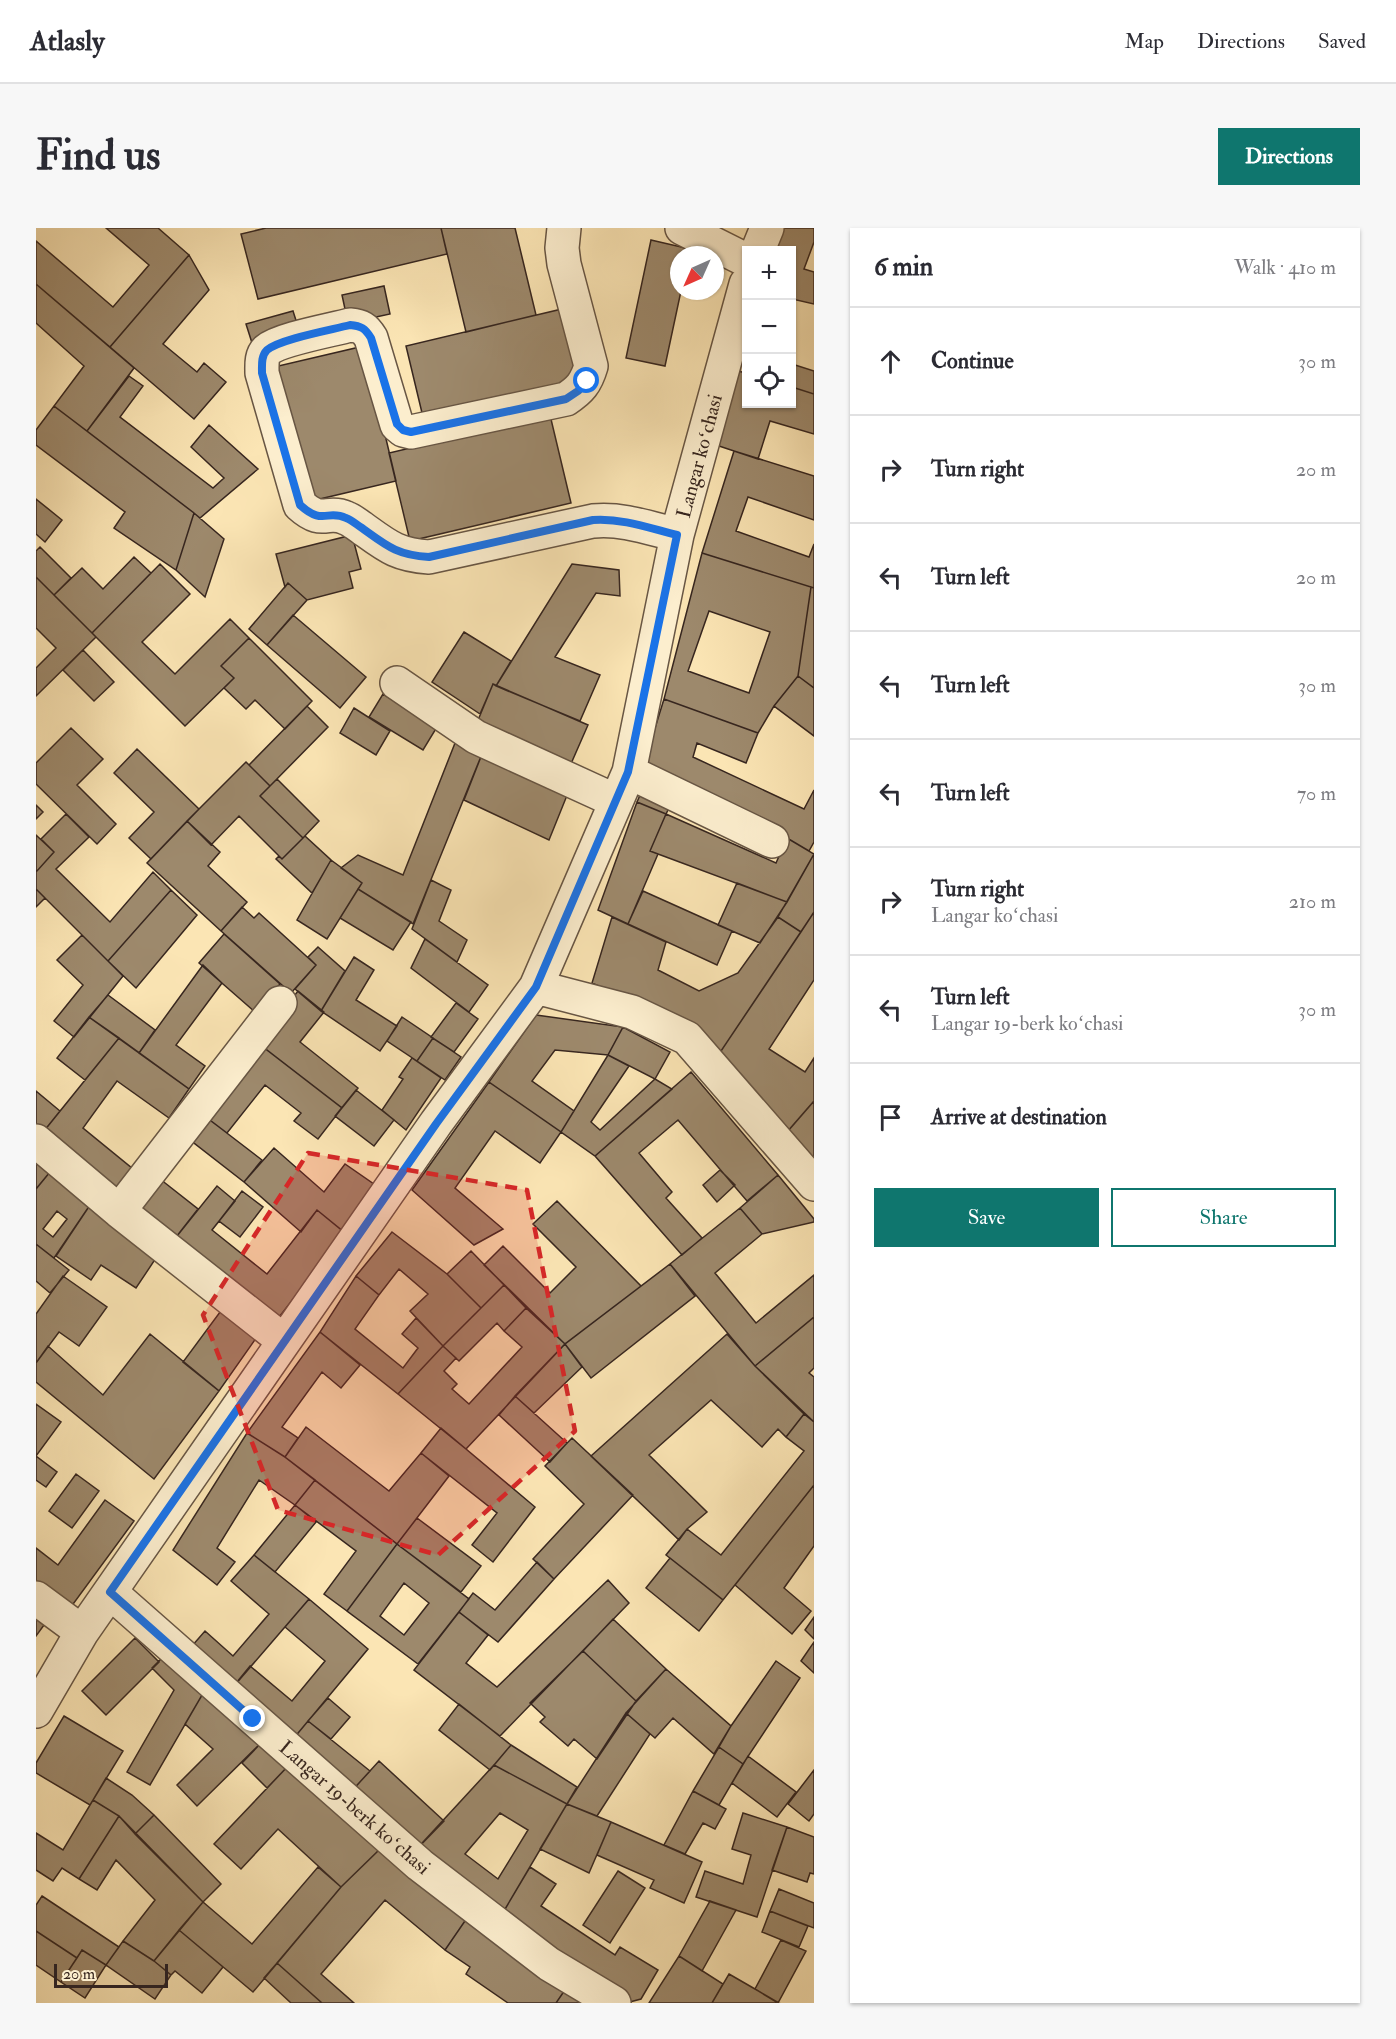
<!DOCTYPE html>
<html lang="en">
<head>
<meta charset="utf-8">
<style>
  :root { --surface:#fff; --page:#f7f7f7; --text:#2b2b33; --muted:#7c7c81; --line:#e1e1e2; --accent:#0f766e }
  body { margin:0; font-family:"IM FELL Double Pica",serif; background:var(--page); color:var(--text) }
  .controls { position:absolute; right:18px; top:18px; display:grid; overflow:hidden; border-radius:0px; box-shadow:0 2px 4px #0004 }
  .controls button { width:54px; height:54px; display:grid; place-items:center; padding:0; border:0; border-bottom:2px solid var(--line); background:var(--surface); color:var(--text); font:30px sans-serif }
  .compass { position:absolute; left:634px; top:18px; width:54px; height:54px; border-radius:50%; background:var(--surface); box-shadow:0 2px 4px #0004; rotate:225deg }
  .scale { position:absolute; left:18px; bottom:15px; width:114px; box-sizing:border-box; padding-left:6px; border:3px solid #37261f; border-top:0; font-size:16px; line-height:21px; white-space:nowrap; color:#37261f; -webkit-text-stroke:4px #fceece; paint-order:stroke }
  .stop { position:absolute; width:18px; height:18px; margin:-14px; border:4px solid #1a73e8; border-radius:50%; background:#fff }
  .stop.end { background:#1a73e8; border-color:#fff; box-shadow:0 2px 6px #0008 }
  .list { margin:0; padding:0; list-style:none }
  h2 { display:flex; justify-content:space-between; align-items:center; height:78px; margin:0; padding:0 24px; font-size:26px }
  h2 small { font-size:20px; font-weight:400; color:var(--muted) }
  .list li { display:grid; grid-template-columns:39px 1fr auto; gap:18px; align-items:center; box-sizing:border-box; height:108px; padding:0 24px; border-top:2px solid var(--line) }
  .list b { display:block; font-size:22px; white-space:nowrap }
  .list p { margin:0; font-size:20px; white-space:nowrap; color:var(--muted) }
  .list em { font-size:20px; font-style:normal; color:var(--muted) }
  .actions { display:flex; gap:12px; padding:18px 24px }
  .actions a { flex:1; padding:14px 0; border:2px solid var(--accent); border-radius:0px; text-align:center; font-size:21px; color:var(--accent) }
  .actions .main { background:var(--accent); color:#fff }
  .icon { flex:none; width:33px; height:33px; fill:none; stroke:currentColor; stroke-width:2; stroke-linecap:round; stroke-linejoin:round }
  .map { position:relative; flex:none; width:778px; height:1775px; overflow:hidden; border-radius:0px }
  header { display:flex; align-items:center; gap:36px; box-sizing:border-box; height:84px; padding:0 30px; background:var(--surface); border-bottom:2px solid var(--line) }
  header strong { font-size:28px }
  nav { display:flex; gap:33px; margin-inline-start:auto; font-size:21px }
  .intro { display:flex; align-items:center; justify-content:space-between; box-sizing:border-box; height:144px; padding:0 36px }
  h1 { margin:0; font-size:42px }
  .button { padding:15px 27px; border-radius:0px; background:var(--accent); color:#fff; font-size:21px; font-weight:700 }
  main { display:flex; gap:36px; padding:0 36px }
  aside { flex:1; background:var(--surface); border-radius:0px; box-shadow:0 2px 4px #0004 }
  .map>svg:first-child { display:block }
</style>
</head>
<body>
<header>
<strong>Atlasly</strong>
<nav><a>Map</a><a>Directions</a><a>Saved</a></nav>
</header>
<div class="intro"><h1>Find us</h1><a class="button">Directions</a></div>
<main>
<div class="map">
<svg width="778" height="1775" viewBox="0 0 778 1775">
  <rect width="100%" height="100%" fill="#fbe5b4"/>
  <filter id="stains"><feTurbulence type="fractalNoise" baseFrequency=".00333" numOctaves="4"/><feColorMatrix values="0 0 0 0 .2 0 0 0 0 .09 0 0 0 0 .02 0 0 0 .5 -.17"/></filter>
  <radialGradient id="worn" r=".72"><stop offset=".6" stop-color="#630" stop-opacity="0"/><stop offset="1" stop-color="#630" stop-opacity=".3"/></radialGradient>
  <path fill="#9d896c" stroke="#37261f" stroke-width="1.5" fill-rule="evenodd" d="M70,0H122L153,27L74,119L0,56V13L77,79L113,37Z
    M230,0H405L411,26L222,71L205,6Z
    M405,0H479L500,87L430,104Z
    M748,0H778V14L768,41L778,44V76L756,71V22H738Z
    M615,12L654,21L653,27H643V63H645L629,138L590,130Z
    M153,27L173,62L127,116L161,144L168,135L190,154L158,191L74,119Z
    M0,56L98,140L51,203L18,178L48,138L0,95Z
    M348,58L354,86L312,95L306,67Z
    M526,81L544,153L387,189L370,118Z
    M257,83L264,105L217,118L210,96Z
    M328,118L360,253L271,274L238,139Z
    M756,136L778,143V166L756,159Z
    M702,143L710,145V176H756V159L778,166V206L734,193L722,231L680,217Z
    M93,148L107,158L84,189L177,260L188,250L155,219L173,197L222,241L164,290L158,285L51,203Z
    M18,178L158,285L140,342L78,300L89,284L0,217V202Z
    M514,187L535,275L374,313L353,225Z
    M698,223L778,248V292L712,269L700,303L773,329L778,316V360L666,325Z
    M0,271L26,292L9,314L0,306Z
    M158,285L188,311L169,369L140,342Z
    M316,307L325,341L313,344L317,360L271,372L252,355L249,359L240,326Z
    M4,319L35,350L18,367L0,349V323Z
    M666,325L775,359L762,448L738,478L722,505L628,471ZM673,383L734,404L713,465L652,443Z
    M98,329L115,345L56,405L18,367L46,340L67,361Z
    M124,336L154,366L106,414L139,446L194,391L213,410L185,438L198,450L149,498L56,405Z
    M536,336L583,342L584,368L560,365L519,429L564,447L544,493L460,458Z
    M0,349L60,409L0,468V440L20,420L0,400Z
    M252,355L271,372L231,417L213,401Z
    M775,359L778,360V460L762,448Z
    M257,387L330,449L304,480L231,417Z
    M428,404L475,433L460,458L457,456L444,486L396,454Z
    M213,410L276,473L249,501L219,472L210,481L188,460L198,450L185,438Z
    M47,422L78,454L58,473L27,442Z
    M762,448L778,460V508L738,478Z
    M457,456L552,497L534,538L440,497Z
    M347,466L401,499L387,522L333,489Z
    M628,471L722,505L710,535L661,515L657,529L768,581L778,562V614L773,623L751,610L606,542Z
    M271,478L292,499L234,558L213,537Z
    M318,480L354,503L340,527L304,505Z
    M35,500L67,531L41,557L80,596L61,616L0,556V535Z
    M421,510L448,521L377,696L322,661L326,655L305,640L322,627L367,647Z
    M101,521L163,581L115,631L93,610L118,584L78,545Z
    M448,521L534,560L513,612L428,572Z
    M210,534L234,558L224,568L267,610L246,631L203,588L175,617L151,593Z
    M241,551L283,593L267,610L224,568Z
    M608,558L638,570L630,586L601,574Z
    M601,574L630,586L614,623L622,626L592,696L562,682Z
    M0,577L7,584L0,591Z
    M30,586L53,609L20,641L74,694L117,644L135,662L72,733L0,661V644L18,624L5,611Z
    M630,586L740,635L751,610L778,626L751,674L614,623Z
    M151,593L184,624L172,638L211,674L185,703L111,635Z
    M0,607L18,624L0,644Z
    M269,608L295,632L276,665L240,631L243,628L246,631Z
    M778,626V684L765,704L742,689Z
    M295,632L326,655L291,711L261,692Z
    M395,652L415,662L403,693L431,712L421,734L376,701Z
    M701,655L751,674L724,715L682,697Z
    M0,661L9,670L0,679Z
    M322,661L375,694L357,722L304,690Z
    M135,662L161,687L100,760L72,733Z
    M607,663L696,703L681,737L592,696Z
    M206,679L218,690L223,685L280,737L255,765L185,703Z
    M778,684V752L733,821L769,844L778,830V873L745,911L681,829Z
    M576,689L630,714L622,742L663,763L702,745L742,689L765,704L681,829L664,806L556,755Z
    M188,706L244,756L219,784L163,735Z
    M46,707L87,748L38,809L18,793L47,757L21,732Z
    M389,711L452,757L433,784L375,740Z
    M282,719L309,743L285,783L259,761L280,737L272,729Z
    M318,729L338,742L320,772L361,798L344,823L285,783Z
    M167,737L186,755L140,817L169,838L153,861L103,825Z
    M262,763L288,784L264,814L322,860L306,880L222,815Z
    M72,767L119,802L103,825L53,789Z
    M420,775L442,791L418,824L395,809Z
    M500,787L587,799L572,827L519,822L496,853L538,883L525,904L453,854Z
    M53,789L83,810L49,852L21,830Z
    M366,789L397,810L381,833L351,813Z
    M587,799L634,824L619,851L572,827Z
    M83,810L153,861L133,890L81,853L47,900L97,941L81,964L8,903Z
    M397,810L425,829L409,852L381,833Z
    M222,815L306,880L282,911L258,893L265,885L229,857L191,905L166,886Z
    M572,827L593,838L555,894L564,902L619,851L636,861L559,928L525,904Z
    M376,830L405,850L370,902L346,882L367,851L363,849Z
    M655,844L742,947L711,973L642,892L603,925L636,964L630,970L666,1010L646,1027L559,928Z
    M453,854L525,904L504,935L459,903L419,960L467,1001L438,1017L376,962Z
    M320,862L358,892L338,918L299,888Z
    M0,863L24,883L8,903L0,897Z
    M778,873V939L745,911Z
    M166,886L226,932L208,954L149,908Z
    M238,920L288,964L309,936L345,961L313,1008L281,982L265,1004L208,954Z
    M0,927L14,944L0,961Z
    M684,942L699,957L681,974L667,957Z
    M14,944L54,977L18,1030L0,1016V961ZM21,983L31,991L17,1009L7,1001Z
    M742,947L778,991V994L726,1006L704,980Z
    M124,951L162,981L137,1013L99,983Z
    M181,958L199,973L176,1002L231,1046L281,982L309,1005L240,1093L137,1013Z
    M206,963L227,979L204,1009L183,993Z
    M521,973L605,1058L529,1116L448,1037L467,1018L514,1065L540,1039L497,996Z
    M54,977L124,1024L100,1060L65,1037L55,1052L20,1028Z
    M704,980L726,1006L679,1045L720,1095L778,1047V1089L719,1138L634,1036Z
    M356,1004L411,1046L445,1080L407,1118L374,1083L392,1066L363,1041L343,1067L320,1048Z
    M0,1016L33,1042L14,1065L0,1053Z
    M435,1023L468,1057L445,1080L411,1046Z
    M634,1036L659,1068L555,1150L529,1116Z
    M27,1048L71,1079L43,1118L23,1104L0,1135V1086Z
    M320,1048L343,1067L319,1101L367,1140L382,1120L366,1106L380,1090L407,1118L362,1166L284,1104Z
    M468,1057L490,1080L468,1103L461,1095L423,1133L407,1118Z
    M187,1080L223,1106L183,1163L147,1134Z
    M490,1080L529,1116L430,1221L362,1166L407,1118L420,1130L408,1143L421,1156L416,1161L433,1176L486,1119L468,1103Z
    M778,1089V1140L773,1145L778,1149V1194L719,1138Z
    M284,1104L324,1137L305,1160L286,1144L246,1199L262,1210L249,1229L211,1205Z
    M114,1106L183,1163L118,1251L0,1154V1135L12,1118L67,1167Z
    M691,1106L719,1138L768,1186L750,1209L742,1201L726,1219L675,1172L613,1227L671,1284L651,1301L643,1312L555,1228Z
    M529,1116L546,1139L498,1185L479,1168Z
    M479,1168L531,1215L514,1234L463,1187Z
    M0,1176L25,1194L0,1228Z
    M768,1186L778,1194V1257L687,1372L630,1327L651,1301L685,1327L768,1223L750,1209Z
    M270,1199L353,1263L385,1225L413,1248L361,1316L249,1229Z
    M405,1200L499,1279L457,1334L436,1317L461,1285L385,1225Z
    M211,1205L249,1229L279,1252L259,1277L223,1252L181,1320L199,1334L181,1357L137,1322Z
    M536,1210L597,1267L518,1351L497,1331L548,1276L509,1238Z
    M0,1228L21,1244L10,1259L0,1252Z
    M40,1246L63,1263L36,1300L13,1283Z
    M279,1252L361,1316L311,1383L288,1366L320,1323L259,1277Z
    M778,1257V1318L748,1360L775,1383L756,1406L699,1357Z
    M69,1272L98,1293L32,1383L0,1360V1320L22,1337Z
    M259,1277L280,1294L239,1344L218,1327Z
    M381,1290L445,1338L425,1364L361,1316Z
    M361,1316L433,1371L382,1436L311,1383ZM368,1355L393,1375L368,1407L344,1388Z
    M218,1327L273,1371L192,1465L149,1426L169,1403L197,1428L233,1386L195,1353Z
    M634,1330L687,1372L663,1403L610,1360Z
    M501,1334L518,1351L462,1414L423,1384L437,1365L459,1382Z
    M572,1352L593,1375L464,1508L378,1442L423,1384L452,1407L430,1435L461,1459Z
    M273,1371L332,1421L253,1516L192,1465L214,1438L256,1473L289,1433L249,1399Z
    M0,1385L11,1393L0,1408Z
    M778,1389V1411L769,1402Z
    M577,1391L630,1441L600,1473L547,1423Z
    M99,1410L123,1434L70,1487L46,1463Z
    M778,1414V1445L765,1433Z
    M547,1423L600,1473L561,1531L538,1511L532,1518L504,1494L509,1489L494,1475Z
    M131,1425L169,1462L114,1557L91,1544L138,1462L116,1440Z
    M740,1433L764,1450L707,1536L683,1519L695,1498Z
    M630,1441L695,1498L678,1526L637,1490L619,1510L590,1485Z
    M169,1462L226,1514L161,1578L141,1557L177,1521L149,1496Z
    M292,1470L314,1489L295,1511L272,1493Z
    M423,1476L475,1517L454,1542L403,1502Z
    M590,1485L614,1506L561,1588L531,1576Z
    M28,1488L87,1523L54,1577L0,1545V1535Z
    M272,1493L334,1543L313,1566L253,1516Z
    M226,1514L254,1536L231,1560L206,1535Z
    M475,1517L541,1559L531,1576L458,1537Z
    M683,1519L707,1536L683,1577L657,1563Z
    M712,1528L760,1564L741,1589L696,1555Z
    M343,1533L408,1593L377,1625L313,1566Z
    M254,1536L344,1621L305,1659L242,1601L205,1641L178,1616Z
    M458,1537L531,1576L462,1693L377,1625ZM464,1585L492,1602L462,1651L429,1626Z
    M778,1542V1586L773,1593L752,1576Z
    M70,1550L96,1567L118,1587L99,1606L83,1588L57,1572Z
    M657,1563L690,1581L679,1601L667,1595L649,1626L628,1617Z
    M57,1572L83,1588L43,1651L26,1640L17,1653L0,1642V1605L27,1622Z
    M531,1576L575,1594L553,1645L504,1621Z
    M707,1585L751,1599L721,1689L660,1669L669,1643L707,1656L715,1627L696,1621Z
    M118,1587L185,1656L167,1674L99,1606Z
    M83,1588L167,1674L118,1733L87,1713L119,1672L80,1632L61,1662L43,1651Z
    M575,1594L666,1634L648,1675L614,1660L618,1652L561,1627Z
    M751,1599L778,1609V1646L774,1645L771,1654L736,1642Z
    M344,1621L431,1690L409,1722L349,1672L285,1746L318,1775H286L241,1735L305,1659Z
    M282,1639L305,1659L217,1764L143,1702L167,1674L216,1716Z
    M494,1639L520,1656L505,1678L579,1727L584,1719L622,1742L605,1771L590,1775L462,1693Z
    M582,1643L609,1660L574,1715L547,1697Z
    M743,1661L778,1675V1700L734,1683Z
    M6,1668L83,1719L70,1737L46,1722L41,1730L0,1703V1677Z
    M674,1673L700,1682L666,1743L643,1728Z
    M734,1683L772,1698L763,1719L726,1704Z
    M431,1690L531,1759L520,1775H472L430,1746L434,1739L409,1722Z
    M143,1702L187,1739L166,1765L139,1743L135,1747L118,1733Z
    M0,1703L41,1730L25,1754L0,1737Z
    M745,1712L770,1723L742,1775L719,1761Z
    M87,1713L118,1733L135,1747L119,1771L70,1737Z
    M46,1722L70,1737L49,1770L25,1754Z
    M643,1728L687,1756L676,1775H613Z
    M241,1735L286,1775H255L228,1750Z
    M693,1746L719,1761L743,1775H676Z
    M531,1759L559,1775H520Z"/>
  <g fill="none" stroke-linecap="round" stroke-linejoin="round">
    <g stroke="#685644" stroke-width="36">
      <path id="minor" d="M528,0L526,20L528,36L555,138C550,155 544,162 530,171L375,204L367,202L361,197L335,110C329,100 325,98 314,97C296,102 244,111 231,122C225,128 226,137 226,145L264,277C287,298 291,281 310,290C316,292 321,297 326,300C351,318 361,327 393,329L557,293C586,290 613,300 641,307
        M646,0L710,32
        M722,22L731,0
        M361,455L440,509L580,573
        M593,544L736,613
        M500,759L596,784L651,810L778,956
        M0,913L83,983L248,1113
        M83,983L244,775
        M74,1364L384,1637L513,1736L578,1775
        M0,1370L46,1404
        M0,1483L46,1404L400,895L500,759L593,544L641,307L710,56"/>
    </g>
    <use href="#minor" stroke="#fceece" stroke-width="33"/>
  </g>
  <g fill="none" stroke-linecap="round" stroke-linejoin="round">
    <path stroke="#1a73e8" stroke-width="8" d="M217,1491L74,1364L400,896L500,759L592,544L641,307C613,300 586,290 557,292L393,329C361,327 351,318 326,300C321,297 316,292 310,290C291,281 287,298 264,277L226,145C226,137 225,128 231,122C244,111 295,102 314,97C325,98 329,100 335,110L361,196L367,202L375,204L530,171L542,163L551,153"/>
  </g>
  <path fill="#d62828" fill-opacity="0.2" stroke="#d62828" stroke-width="4.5" stroke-dasharray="12 8" stroke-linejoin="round" d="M272,925L491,962L539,1203L402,1327L242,1282L167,1087Z"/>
  <g text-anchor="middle" stroke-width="4.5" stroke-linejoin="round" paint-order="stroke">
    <g font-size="20" fill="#37261f" stroke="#fceece">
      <text transform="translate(663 228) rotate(-75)" y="7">Langar koʻchasi</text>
      <text transform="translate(319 1579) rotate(41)" y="7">Langar 19-berk koʻchasi</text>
    </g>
  </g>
  <rect width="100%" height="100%" filter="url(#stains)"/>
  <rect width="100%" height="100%" fill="url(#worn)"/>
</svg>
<div class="controls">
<button>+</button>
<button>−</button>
<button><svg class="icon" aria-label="locate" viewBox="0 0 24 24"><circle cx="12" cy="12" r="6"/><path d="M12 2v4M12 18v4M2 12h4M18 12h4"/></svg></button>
</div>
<svg class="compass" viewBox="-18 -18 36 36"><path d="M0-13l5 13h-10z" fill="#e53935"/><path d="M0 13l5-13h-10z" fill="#7c7c81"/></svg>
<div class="scale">20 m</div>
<div class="stop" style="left:551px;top:153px"></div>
<div class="stop end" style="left:217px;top:1491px"></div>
</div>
<aside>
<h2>6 min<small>Walk · 410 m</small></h2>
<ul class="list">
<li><svg class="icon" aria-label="ahead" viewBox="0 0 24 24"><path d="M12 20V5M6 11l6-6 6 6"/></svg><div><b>Continue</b></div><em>30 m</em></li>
<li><svg class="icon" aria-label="right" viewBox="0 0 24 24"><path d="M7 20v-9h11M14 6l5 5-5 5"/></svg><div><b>Turn right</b></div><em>20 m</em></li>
<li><svg class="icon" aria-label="left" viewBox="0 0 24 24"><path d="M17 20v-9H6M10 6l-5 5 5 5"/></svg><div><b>Turn left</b></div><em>20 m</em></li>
<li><svg class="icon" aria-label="left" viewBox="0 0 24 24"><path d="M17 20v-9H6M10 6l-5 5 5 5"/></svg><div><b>Turn left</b></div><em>30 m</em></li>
<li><svg class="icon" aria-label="left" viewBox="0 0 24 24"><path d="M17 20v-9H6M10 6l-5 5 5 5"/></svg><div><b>Turn left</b></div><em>70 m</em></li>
<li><svg class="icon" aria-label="right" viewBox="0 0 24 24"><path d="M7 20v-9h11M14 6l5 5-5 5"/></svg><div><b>Turn right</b><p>Langar koʻchasi</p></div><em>210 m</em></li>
<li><svg class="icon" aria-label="left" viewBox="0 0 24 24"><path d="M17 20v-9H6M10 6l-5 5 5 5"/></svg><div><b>Turn left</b><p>Langar 19-berk koʻchasi</p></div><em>30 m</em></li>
<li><svg class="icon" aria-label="arrive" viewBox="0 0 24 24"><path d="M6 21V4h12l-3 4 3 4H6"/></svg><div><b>Arrive at destination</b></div></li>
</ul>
<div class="actions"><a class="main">Save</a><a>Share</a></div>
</aside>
</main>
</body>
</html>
